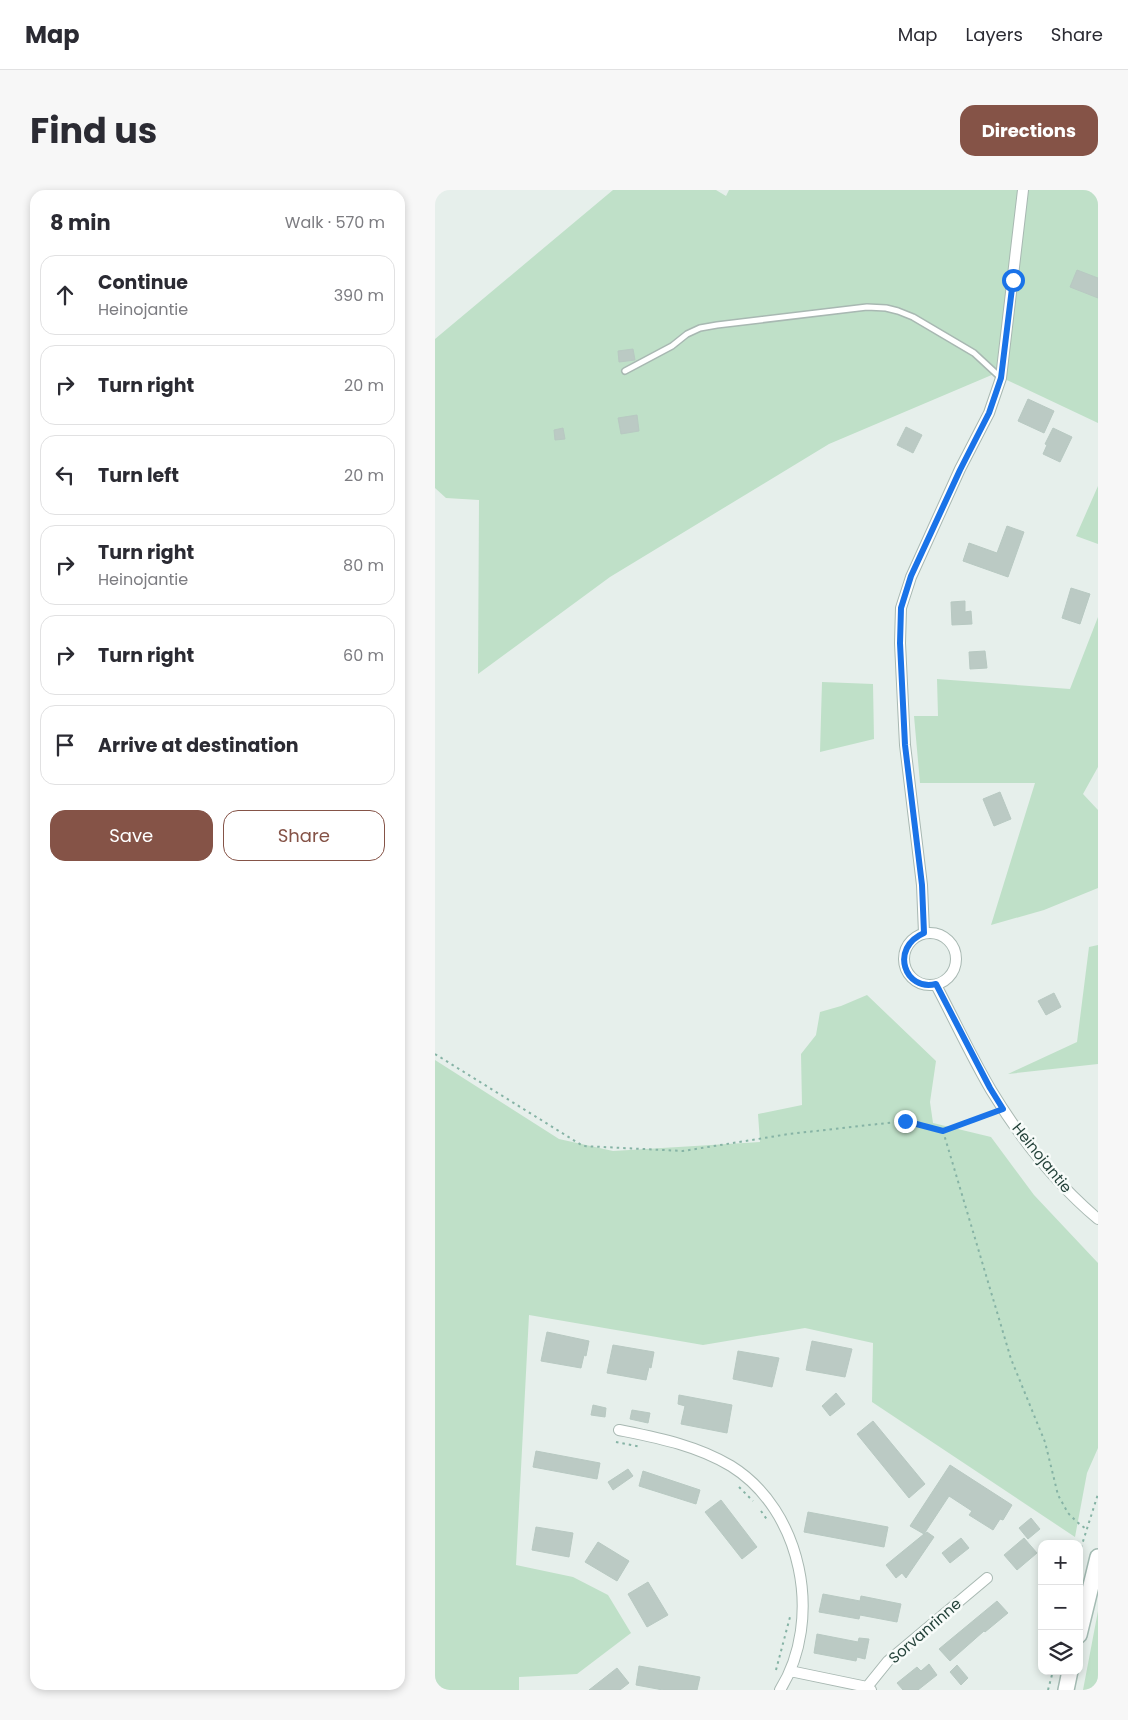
<!DOCTYPE html>
<html lang="en">
<head>
<meta charset="utf-8">
<style>
  :root { --surface:#fff; --page:#f7f7f7; --text:#2b2b33; --muted:#7c7c81; --line:#e1e1e2; --accent:#855347 }
  body { margin:0; font-family:Poppins,sans-serif; background:var(--page); color:var(--text) }
  .controls { position:absolute; right:15px; bottom:15px; display:grid; overflow:hidden; border-radius:10px; box-shadow:0 2px 8px #0003 }
  .controls button { width:45px; height:45px; display:grid; place-items:center; padding:0; border:0; border-bottom:1px solid var(--line); background:var(--surface); color:var(--text); font:25px sans-serif }
  .stop { position:absolute; width:15px; height:15px; margin:-11px; border:4px solid #1a73e8; border-radius:50%; background:#fff }
  .stop.end { background:#1a73e8; border-color:#fff; box-shadow:0 1px 5px #0008 }
  .list { margin:0; padding:0; list-style:none }
  h2 { display:flex; justify-content:space-between; align-items:center; height:65px; margin:0; padding:0 20px; font-size:21px }
  h2 small { font-size:16px; font-weight:400; color:var(--muted) }
  .list li { display:grid; grid-template-columns:32px 1fr auto; gap:15px; align-items:center; box-sizing:border-box; height:80px; margin:0 10px 10px; padding:0 10px; border:1px solid var(--line); border-radius:15px }
  .list b { display:block; font-size:19px; white-space:nowrap }
  .list p { margin:0; font-size:16px; white-space:nowrap; color:var(--muted) }
  .list em { font-size:16px; font-style:normal; color:var(--muted) }
  .actions { display:flex; gap:10px; padding:15px 20px }
  .actions a { flex:1; padding:11px 0; border:1px solid var(--accent); border-radius:15px; text-align:center; font-size:18px; color:var(--accent) }
  .actions .main { background:var(--accent); color:#fff }
  .icon { flex:none; width:28px; height:28px; fill:none; stroke:currentColor; stroke-width:2; stroke-linecap:round; stroke-linejoin:round }
  .map { position:relative; flex:none; width:663px; height:1500px; overflow:hidden; border-radius:15px }
  header { display:flex; align-items:center; gap:30px; box-sizing:border-box; height:70px; padding:0 25px; background:var(--surface); border-bottom:1px solid var(--line) }
  header strong { font-size:24px }
  nav { display:flex; gap:28px; margin-inline-start:auto; font-size:18px }
  .intro { display:flex; align-items:center; justify-content:space-between; box-sizing:border-box; height:120px; padding:0 30px }
  h1 { margin:0; font-size:35px }
  .button { padding:12px 22px; border-radius:15px; background:var(--accent); color:#fff; font-size:18px; font-weight:700 }
  main { display:flex; gap:30px; padding:0 30px }
  aside { flex:1; background:var(--surface); border-radius:15px; box-shadow:0 2px 8px #0003 }
  .map>svg:first-child { display:block }
</style>
</head>
<body>
<header>
<strong>Map</strong>
<nav><a>Map</a><a>Layers</a><a>Share</a></nav>
</header>
<div class="intro"><h1>Find us</h1><a class="button">Directions</a></div>
<main>
<aside>
<h2>8 min<small>Walk · 570 m</small></h2>
<ul class="list">
<li><svg class="icon" aria-label="ahead" viewBox="0 0 24 24"><path d="M12 20V5M6 11l6-6 6 6"/></svg><div><b>Continue</b><p>Heinojantie</p></div><em>390 m</em></li>
<li><svg class="icon" aria-label="right" viewBox="0 0 24 24"><path d="M7 20v-9h11M14 6l5 5-5 5"/></svg><div><b>Turn right</b></div><em>20 m</em></li>
<li><svg class="icon" aria-label="left" viewBox="0 0 24 24"><path d="M17 20v-9H6M10 6l-5 5 5 5"/></svg><div><b>Turn left</b></div><em>20 m</em></li>
<li><svg class="icon" aria-label="right" viewBox="0 0 24 24"><path d="M7 20v-9h11M14 6l5 5-5 5"/></svg><div><b>Turn right</b><p>Heinojantie</p></div><em>80 m</em></li>
<li><svg class="icon" aria-label="right" viewBox="0 0 24 24"><path d="M7 20v-9h11M14 6l5 5-5 5"/></svg><div><b>Turn right</b></div><em>60 m</em></li>
<li><svg class="icon" aria-label="arrive" viewBox="0 0 24 24"><path d="M6 21V4h12l-3 4 3 4H6"/></svg><div><b>Arrive at destination</b></div></li>
</ul>
<div class="actions"><a class="main">Save</a><a>Share</a></div>
</aside>
<div class="map">
<svg width="663" height="1500" viewBox="0 0 663 1500">
  <rect width="100%" height="100%" fill="#e6efeb"/>
  <path fill="#bfe0c8" d="M178,0H281L291,6L294,0H663V233L559,184L394,254L175,387L43,484L44,310L11,308L0,298V149Z
    M663,296V354L641,346Z
    M663,427V577L648,604L663,620V698L609,720L556,735L600,593H485L479,526H503L502,489L635,499Z
    M387,492L438,494L439,549L385,562Z
    M663,755V874L573,884L642,852L654,757Z
    M432,805L501,871L495,912L498,933L556,947L599,1005L663,1073V1258L652,1283L640,1347L437,1212L438,1153L370,1138L268,1155L94,1125L81,1375L138,1387L173,1405L196,1443L142,1484L84,1487V1500H0V870L124,949L178,961L325,952L323,924L367,915L366,864L381,845L385,822L406,816Z
    M663,1421V1500H648Z"/>
  <path fill="#bbcac4" stroke="#b8c9c2" d="M642,80L663,88V108L635,97Z
    M198,159L200,170L184,172L183,161Z
    M593,209L619,221L609,243L583,231Z
    M202,225L204,241L186,244L183,228Z
    M471,237L487,245L478,263L462,255Z
    M128,238L130,249L120,250L119,240Z
    M618,238L637,247L625,272L608,264L612,255L610,254Z
    M572,336L589,342L573,387L528,371L534,353L562,363Z
    M636,398L655,404L645,434L627,428Z
    M530,411V422L536,421L537,434L517,435L516,412Z
    M550,461L552,478L535,479L534,462Z
    M565,602L576,629L559,636L548,609Z
    M619,803L626,817L611,825L603,811Z
    M112,1142L154,1151L151,1166L149,1165L146,1178L106,1171Z
    M377,1151L417,1159L410,1187L371,1180Z
    M178,1155L219,1162L216,1178L214,1177L211,1190L172,1183Z
    M303,1161L344,1168L337,1197L298,1189Z
    M401,1203L410,1214L395,1226L387,1216Z
    M244,1205L297,1215L292,1243L246,1234L250,1216L243,1214Z
    M158,1215L171,1218L170,1227L156,1225Z
    M197,1220L215,1223L213,1233L195,1229Z
    M438,1231L490,1294L474,1308L422,1244Z
    M101,1261L165,1273L162,1289L98,1277Z
    M515,1275L577,1315L568,1330L565,1329L558,1340L534,1325L537,1321L514,1306L489,1344L492,1342L499,1347L471,1388L467,1383L461,1388L451,1375L489,1344L475,1336Z
    M193,1279L198,1286L178,1300L173,1292Z
    M208,1281L265,1300L261,1314L204,1296Z
    M286,1310L322,1357L307,1369L270,1322Z
    M373,1322L453,1337L449,1357L369,1342Z
    M596,1328L605,1339L593,1349L584,1338Z
    M101,1337L138,1343L134,1367L97,1360Z
    M526,1348L534,1358L515,1373L507,1363Z
    M589,1348L602,1363L582,1380L569,1365Z
    M163,1352L194,1371L182,1391L150,1372Z
    M213,1392L233,1425L212,1437L193,1404Z
    M388,1404L425,1411L426,1406L466,1414L462,1432L425,1425L424,1429L384,1422Z
    M562,1411L573,1423L550,1442L549,1441L515,1471L504,1459Z
    M382,1444L423,1452L424,1448L434,1449L430,1469L422,1467L421,1471L379,1463Z
    M494,1474L502,1485L483,1500H468L462,1493L482,1477L486,1481Z
    M522,1475L533,1488L526,1495L515,1482Z
    M204,1476L265,1487L262,1500H228L201,1495Z
    M182,1478L194,1493L185,1500H154Z"/>
  <g fill="none" stroke-linecap="round" stroke-linejoin="round">
    <g stroke="#a8b8b2" stroke-width="8">
      <path id="lane" d="M190,181L237,156L252,144L265,138L282,135L432,117L451,118L463,121L478,127L539,163L566,188"/>
    </g>
    <g stroke="#a8b8b2" stroke-width="12">
      <path id="street" d="M469 769a26 26 0 1 1 52 0a26 26 0 1 1-52 0Z
        M489,743L487,695L470,555L465,453L466,418L476,387L525,279L554,223L566,188L588,0
        M501,795C519,829 536,866 556,900C585,948 620,993 663,1029
        M184,1240C223,1248 261,1255 296,1276C367,1320 389,1429 345,1500
        M355,1481L432,1497L436,1500
        M432,1497L453,1471L552,1388"/>
    </g>
    <g stroke="#a4bbb3" stroke-width="18">
      <path id="secondary" d="M644,1445L663,1367
        M631,1500L635,1481"/>
    </g>
    <path stroke="#86b3a5" stroke-width="2" stroke-dasharray="2.5 4" stroke-linecap="butt" d="M0,864L148,956L248,961L354,944L470,931L508,941L557,924
      M508,941L576,1169L610,1252L623,1305L633,1323L642,1332L651,1339
      M181,1252L206,1257
      M304,1297L318,1311
      M326,1321L333,1331
      M644,1364L663,1304
      M341,1480L355,1427
      M613,1500L618,1481"/>
    <use href="#lane" stroke="#fff" stroke-width="5"/>
    <use href="#street" stroke="#fff" stroke-width="10"/>
    <use href="#secondary" stroke="#fff" stroke-width="15"/>
  </g>
  <g fill="none" stroke-linecap="round" stroke-linejoin="round">
    <path stroke="#1a73e8" stroke-width="6" d="M470,931L508,941L568,919L555,898L501,794C470,802 454,758 489,743L487,695L470,555L465,453L466,418L476,386L525,280L554,223L566,188L578,90"/>
  </g>
  <g text-anchor="middle" stroke-width="5" stroke-linejoin="round" paint-order="stroke">
    <g font-size="15" fill="#24423a" stroke="#f7fbf9">
      <text transform="translate(607 968) rotate(51)" y="5">Heinojantie</text>
      <text transform="translate(490 1441) rotate(-41)" y="5">Sorvanrinne</text>
    </g>
  </g>
</svg>
<div class="controls">
<button>+</button>
<button>−</button>
<button><svg class="icon" aria-label="layers" viewBox="0 0 24 24"><path d="M12 4l9 5-9 5-9-5zM3 14l9 5 9-5"/></svg></button>
</div>
<div class="stop" style="left:578px;top:90px"></div>
<div class="stop end" style="left:470px;top:931px"></div>
</div>
</main>
</body>
</html>
